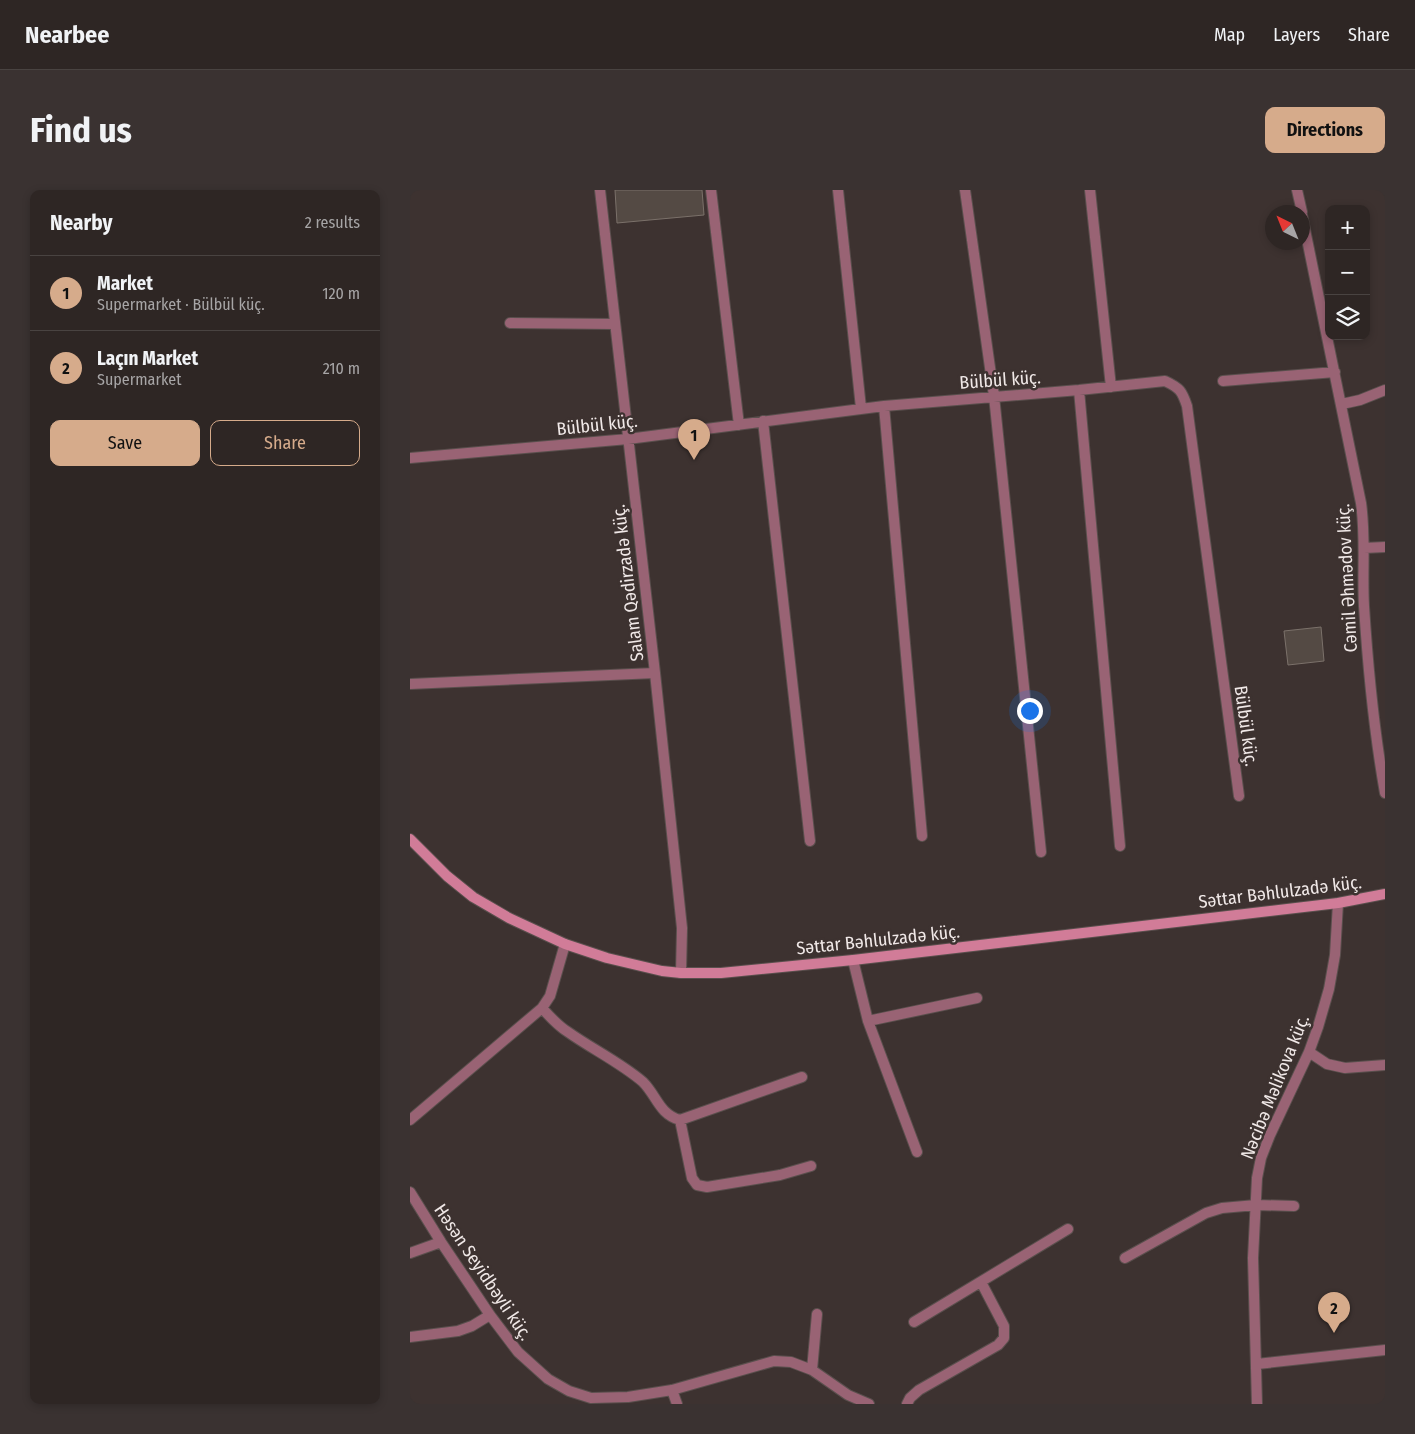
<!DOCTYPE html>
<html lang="en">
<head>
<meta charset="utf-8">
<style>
  :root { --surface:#2e2624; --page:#3a3231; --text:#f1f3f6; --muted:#a7a5a6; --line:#494341; --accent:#d6ab8b }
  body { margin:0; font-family:"Fira Sans Condensed",sans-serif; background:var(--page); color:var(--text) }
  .controls { position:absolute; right:15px; top:15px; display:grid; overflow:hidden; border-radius:10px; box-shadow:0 2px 8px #0003 }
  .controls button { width:45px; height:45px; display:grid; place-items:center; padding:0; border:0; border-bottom:1px solid var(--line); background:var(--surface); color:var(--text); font:25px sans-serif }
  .compass { position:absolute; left:855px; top:15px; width:45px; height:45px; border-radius:50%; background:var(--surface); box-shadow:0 2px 8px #0003; rotate:317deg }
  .you { position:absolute; left:619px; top:520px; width:18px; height:18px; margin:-12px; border:4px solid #fff; border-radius:50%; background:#1a73e8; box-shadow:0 0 0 8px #1a73e833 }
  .badge { display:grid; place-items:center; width:32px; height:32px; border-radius:50%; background:var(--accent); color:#111; font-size:16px; font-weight:700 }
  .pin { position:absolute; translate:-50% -41px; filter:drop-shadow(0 1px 2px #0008) }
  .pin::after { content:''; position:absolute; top:26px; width:18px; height:15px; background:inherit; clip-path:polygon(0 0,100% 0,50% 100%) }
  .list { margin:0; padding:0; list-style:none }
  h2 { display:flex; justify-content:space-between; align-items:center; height:65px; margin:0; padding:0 20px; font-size:21px }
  h2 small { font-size:16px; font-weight:400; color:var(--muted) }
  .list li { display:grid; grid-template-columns:32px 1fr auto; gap:15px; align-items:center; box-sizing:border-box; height:75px; padding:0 20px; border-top:1px solid var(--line) }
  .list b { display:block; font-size:19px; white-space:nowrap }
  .list p { margin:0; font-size:16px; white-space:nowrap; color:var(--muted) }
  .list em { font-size:16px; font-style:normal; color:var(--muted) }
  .actions { display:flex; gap:10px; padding:15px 20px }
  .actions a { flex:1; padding:11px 0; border:1px solid var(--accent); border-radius:10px; text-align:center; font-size:18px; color:var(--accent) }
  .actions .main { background:var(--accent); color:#111 }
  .icon { flex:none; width:28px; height:28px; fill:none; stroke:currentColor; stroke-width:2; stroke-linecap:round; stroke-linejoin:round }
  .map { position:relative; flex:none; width:975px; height:1214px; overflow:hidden; border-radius:10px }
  header { display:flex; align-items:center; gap:30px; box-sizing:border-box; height:70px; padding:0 25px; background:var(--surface); border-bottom:1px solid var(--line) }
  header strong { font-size:24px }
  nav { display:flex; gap:28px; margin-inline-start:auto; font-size:18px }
  .intro { display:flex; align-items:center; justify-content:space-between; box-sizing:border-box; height:120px; padding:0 30px }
  h1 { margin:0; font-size:35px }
  .button { padding:12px 22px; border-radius:10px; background:var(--accent); color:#111; font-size:18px; font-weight:700 }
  main { display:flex; gap:30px; padding:0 30px }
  aside { flex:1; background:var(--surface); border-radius:10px; box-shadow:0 2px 8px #0003 }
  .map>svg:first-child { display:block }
</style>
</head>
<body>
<header>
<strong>Nearbee</strong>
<nav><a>Map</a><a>Layers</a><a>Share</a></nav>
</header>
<div class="intro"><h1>Find us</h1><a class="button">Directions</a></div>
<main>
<aside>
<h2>Nearby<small>2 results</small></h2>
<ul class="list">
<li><span class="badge">1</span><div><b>Market</b><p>Supermarket · Bülbül küç.</p></div><em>120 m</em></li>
<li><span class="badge">2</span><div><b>Laçın Market</b><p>Supermarket</p></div><em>210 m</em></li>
</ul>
<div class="actions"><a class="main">Save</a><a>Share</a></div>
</aside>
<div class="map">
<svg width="975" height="1214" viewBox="0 0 975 1214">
  <rect width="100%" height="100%" fill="#3d3230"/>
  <path fill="#544a44" stroke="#7b716a" d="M205,0H292L294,25L207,33Z
    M911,437L914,471L878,475L874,441Z"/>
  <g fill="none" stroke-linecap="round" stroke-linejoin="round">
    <g stroke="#5a4f4d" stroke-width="12">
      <path id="street" d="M190,0L245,483L272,738L271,783
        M301,0L329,235
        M428,0L451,218
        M555,0L584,206L631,662
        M680,0L701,197
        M887,0L892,22
        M892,25L951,313C956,348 952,382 954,416C958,479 964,541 975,603
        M100,133L205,134
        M813,191L925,182
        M669,200L710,656
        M932,214L950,210L975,200
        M474,216L512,646
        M353,231L400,651
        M0,268L218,249L474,216L669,200L755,191C770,198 772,201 777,216L829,606
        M954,358L975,357
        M0,494L245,483
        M155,754L140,806L132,818C140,827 148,836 158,842C182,859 211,873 233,892C247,906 249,924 270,930L392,887
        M443,770L458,831L507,962
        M458,831L567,808
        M899,862L917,874L935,878L975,875
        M0,930L132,818
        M270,930L282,988L287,995L297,997L370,985L401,976
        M0,1002L31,1052L80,1125L108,1162L138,1189L159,1201L181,1208L218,1207L262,1200L364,1171L381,1172L402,1180L438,1205L459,1214
        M0,1063L31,1052
        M715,1068L796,1023L812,1018L846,1015L884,1016
        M504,1132L658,1039
        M0,1147L48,1141L62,1136L80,1125
        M847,1174L975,1160
        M402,1180L407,1124
        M262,1200L267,1214
        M497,1214L500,1208L509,1200L588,1155L594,1148V1136L571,1092
        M847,1214L843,1068L847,988L851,968L860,945L899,862L908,837L919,799L925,765L928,713"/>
    </g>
    <g stroke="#5a4f4d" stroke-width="12">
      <path id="secondary" d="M0,649L37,686L63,707L99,728L155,754L197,768L252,781L271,783H311L443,770L928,713L975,704"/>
    </g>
    <use href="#street" stroke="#996374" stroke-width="10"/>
    <use href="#secondary" stroke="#d17c98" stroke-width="10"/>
  </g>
  <g text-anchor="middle" stroke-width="5" stroke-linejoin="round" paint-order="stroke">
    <g font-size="18" fill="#f0e8e7" stroke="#3d3230">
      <text transform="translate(590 190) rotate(-4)" y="6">Bülbül küç.</text>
      <text transform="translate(187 235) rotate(-6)" y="6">Bülbül küç.</text>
      <text transform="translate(937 388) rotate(-93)" y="6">Cəmil Əhmədov küç.</text>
      <text transform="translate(218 393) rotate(-97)" y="6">Salam Qədirzadə küç.</text>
      <text transform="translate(836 536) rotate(82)" y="6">Bülbül küç.</text>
      <text transform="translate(870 702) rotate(-7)" y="6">Səttar Bəhlulzadə küç.</text>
      <text transform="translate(468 750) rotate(-6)" y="6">Səttar Bəhlulzadə küç.</text>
      <text transform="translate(865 897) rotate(-68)" y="6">Nəcibə Məlikova küç.</text>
      <text transform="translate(73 1082) rotate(56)" y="6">Həsən Seyidbəyli küç.</text>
    </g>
  </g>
</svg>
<div class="controls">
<button>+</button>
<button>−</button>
<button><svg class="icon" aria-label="layers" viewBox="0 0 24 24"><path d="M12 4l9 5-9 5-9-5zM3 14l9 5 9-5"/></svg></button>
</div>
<svg class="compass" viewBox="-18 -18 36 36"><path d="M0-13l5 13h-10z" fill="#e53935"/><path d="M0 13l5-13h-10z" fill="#a7a5a6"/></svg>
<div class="you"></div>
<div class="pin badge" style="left:284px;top:270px">1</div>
<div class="pin badge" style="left:924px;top:1143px">2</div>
</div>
</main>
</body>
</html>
